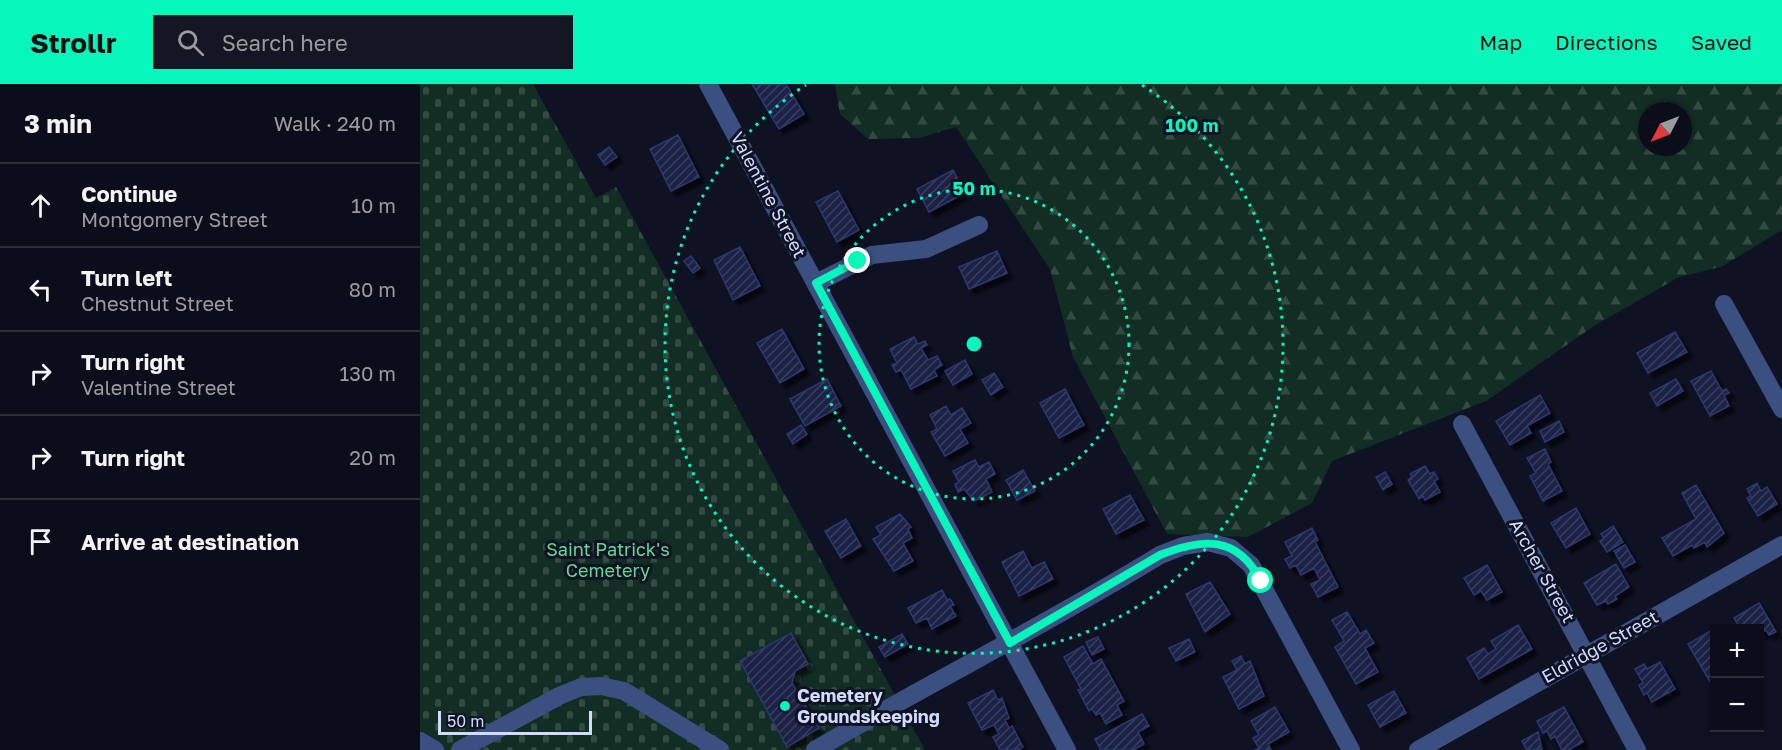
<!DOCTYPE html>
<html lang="en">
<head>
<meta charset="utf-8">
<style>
  :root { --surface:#0b0e1a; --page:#141723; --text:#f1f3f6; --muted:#9a9ca2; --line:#2b2e39; --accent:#06f6bc }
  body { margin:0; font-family:"Golos Text",sans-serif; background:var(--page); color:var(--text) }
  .controls { position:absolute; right:18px; bottom:18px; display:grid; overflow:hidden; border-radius:0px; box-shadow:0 2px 4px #0004 }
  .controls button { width:54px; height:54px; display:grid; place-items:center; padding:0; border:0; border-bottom:2px solid var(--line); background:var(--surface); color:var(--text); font:30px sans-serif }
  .compass { position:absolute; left:1218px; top:18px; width:54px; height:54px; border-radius:50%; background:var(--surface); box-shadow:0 2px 4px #0004; rotate:228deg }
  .scale { position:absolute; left:18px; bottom:15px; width:154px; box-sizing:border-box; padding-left:6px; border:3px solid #d2dcfe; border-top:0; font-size:16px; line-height:21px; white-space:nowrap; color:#d2dcfe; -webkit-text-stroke:4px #0f1223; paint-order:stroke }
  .stop { position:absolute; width:18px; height:18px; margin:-14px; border:4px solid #06f6bc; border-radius:50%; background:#fff }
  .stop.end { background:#06f6bc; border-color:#fff; box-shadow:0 2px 6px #0008 }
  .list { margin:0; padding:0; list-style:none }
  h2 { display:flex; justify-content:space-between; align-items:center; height:78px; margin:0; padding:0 24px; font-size:26px }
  h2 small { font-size:20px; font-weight:400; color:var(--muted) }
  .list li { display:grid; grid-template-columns:39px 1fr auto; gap:18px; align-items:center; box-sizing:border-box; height:84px; padding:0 24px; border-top:2px solid var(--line) }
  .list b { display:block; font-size:22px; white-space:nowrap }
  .list p { margin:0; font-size:20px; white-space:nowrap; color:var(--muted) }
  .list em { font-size:20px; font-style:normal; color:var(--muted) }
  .icon { flex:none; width:33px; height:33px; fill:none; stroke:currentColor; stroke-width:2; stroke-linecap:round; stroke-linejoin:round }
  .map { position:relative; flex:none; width:1362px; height:666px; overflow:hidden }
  header { display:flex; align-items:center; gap:36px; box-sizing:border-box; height:84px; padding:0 30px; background:var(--accent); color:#111 }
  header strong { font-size:28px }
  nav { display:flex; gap:33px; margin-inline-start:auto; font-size:21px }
  .search { width:420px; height:54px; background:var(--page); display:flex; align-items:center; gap:15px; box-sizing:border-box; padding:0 21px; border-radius:0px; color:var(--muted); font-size:22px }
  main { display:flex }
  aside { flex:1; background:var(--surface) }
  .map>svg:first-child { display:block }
</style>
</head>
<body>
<header>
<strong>Strollr</strong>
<div class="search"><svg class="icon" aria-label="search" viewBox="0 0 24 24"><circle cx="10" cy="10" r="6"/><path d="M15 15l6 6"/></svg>Search here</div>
<nav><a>Map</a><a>Directions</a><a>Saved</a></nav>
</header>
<main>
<aside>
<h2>3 min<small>Walk · 240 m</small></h2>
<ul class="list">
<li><svg class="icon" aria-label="ahead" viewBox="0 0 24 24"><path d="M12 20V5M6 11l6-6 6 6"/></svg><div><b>Continue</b><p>Montgomery Street</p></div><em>10 m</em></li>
<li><svg class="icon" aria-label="left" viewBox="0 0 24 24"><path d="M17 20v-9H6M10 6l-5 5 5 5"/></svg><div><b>Turn left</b><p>Chestnut Street</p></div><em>80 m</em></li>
<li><svg class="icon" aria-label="right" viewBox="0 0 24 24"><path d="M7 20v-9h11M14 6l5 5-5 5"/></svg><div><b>Turn right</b><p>Valentine Street</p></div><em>130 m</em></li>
<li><svg class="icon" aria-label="right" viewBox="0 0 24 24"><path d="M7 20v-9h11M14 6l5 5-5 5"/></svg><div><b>Turn right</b></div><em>20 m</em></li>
<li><svg class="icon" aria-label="arrive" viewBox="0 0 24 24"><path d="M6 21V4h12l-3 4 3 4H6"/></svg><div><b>Arrive at destination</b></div></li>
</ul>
</aside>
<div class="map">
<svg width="1362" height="666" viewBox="0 0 1362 666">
  <defs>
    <pattern id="forest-firs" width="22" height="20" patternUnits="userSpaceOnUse" patternTransform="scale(1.5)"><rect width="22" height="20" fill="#122d23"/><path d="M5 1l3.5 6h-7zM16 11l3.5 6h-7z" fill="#344b44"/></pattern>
    <pattern id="cemetery-stones" width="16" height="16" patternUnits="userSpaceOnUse" patternTransform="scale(1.5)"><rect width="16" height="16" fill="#122d23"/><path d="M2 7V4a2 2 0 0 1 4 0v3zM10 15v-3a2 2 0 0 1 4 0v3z" fill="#344b44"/></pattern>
    <pattern id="building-hatch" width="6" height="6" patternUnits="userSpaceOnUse" patternTransform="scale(1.5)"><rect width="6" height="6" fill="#1b2144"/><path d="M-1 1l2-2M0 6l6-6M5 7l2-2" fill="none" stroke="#3b4160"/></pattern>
    <filter id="shadow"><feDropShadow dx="5.5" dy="5.5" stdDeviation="1.5" flood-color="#0009"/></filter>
  </defs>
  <rect width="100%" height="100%" fill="#0f1223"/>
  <path fill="url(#forest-firs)" fill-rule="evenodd" d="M415,0H1362V146L1301,183L1259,193L1174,242L1066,317L912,377L892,419L828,453L747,450L653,273L630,185L536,43L499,54L448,55L420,30ZM1227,27H1263V63H1227Z"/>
  <path fill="url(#cemetery-stones)" d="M0,0H113L176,114L196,103L505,666H0Z"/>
  <path fill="url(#building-hatch)" stroke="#2e376f" stroke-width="1.5" filter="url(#shadow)" d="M332,0H366L384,30L359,45Z
    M258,51L279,93L251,107L230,65Z
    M189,63L197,73L185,81L178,71Z
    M533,86L545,109L509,128L497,105Z
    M418,107L439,146L417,158L396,118Z
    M320,163L340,202L313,216L294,176Z
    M577,167L587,189L549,205L539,183Z
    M271,172L280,184L273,189L264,177Z
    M362,245L384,285L360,299L337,259Z
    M1255,248L1267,268L1228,289L1217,269Z
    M494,253L498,260L505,257L507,261L501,264L508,276L517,272L522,281L514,286L517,292L491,305L481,286L476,288L472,281L477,279L470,265Z
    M545,276L552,290L533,301L525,287Z
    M1291,287L1302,307L1306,305L1309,309L1304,311L1309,322L1290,332L1271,297Z
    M574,289L583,303L571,311L562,296Z
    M407,295L421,322L385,342L370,315Z
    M1256,295L1263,307L1237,322L1230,309Z
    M645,305L664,341L639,354L620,319Z
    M1120,311L1130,329L1107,342L1111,349L1090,361L1076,337Z
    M526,322L531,331L542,324L551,339L540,345L548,359L525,372L511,348L517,345L510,331Z
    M1139,337L1144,348L1125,358L1120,347Z
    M381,341L387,350L373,360L367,350Z
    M1125,365L1131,378L1128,380L1142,407L1123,417L1110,392L1116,389L1107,374Z
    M555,376L559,383L569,378L575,390L566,395L572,408L554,417L544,405L538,408L535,400L539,398L533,387Z
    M1005,382L1010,390L1014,388L1018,395L1014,397L1020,408L1005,416L1003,412L999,415L988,396L992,393L990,390Z
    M603,386L615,407L597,416L586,396Z
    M965,388L972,400L963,406L956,393Z
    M1337,399L1341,407L1347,403L1357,420L1338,432L1327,414L1331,412L1327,405Z
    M1276,401L1304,449L1287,463L1285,458L1274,464L1272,461L1253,472L1242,454L1276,435L1262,409Z
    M710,411L724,436L696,450L683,425Z
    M1156,424L1170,450L1146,464L1131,439Z
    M480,430L491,443L488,445L492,454L483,459L493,477L474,487L453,455L461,451L456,443Z
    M426,435L441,462L421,474L405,447Z
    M1193,442L1203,458L1187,468L1180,457L1184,455L1181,450Z
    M892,444L898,456L895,458L918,503L898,513L891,500L900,496L894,484L881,491L876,481L870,484L865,475L872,472L865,458Z
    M1205,461L1215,478L1204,484L1194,467Z
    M603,467L612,484L624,478L633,495L599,512L582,478Z
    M1196,480L1209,503L1195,512L1197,515L1188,520L1186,517L1177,521L1164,499Z
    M1067,481L1082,508L1067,516L1061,507L1054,511L1044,494Z
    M790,498L810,530L785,548L766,510Z
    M522,506L527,516L530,515L534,521L530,522L536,532L512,545L507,534L496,539L488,524Z
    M1339,519L1356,548L1349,551L1346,546L1340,550V544H1320L1314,534Z
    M927,528L940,550L946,546L954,559L945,564L958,588L936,600L915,563L924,557L912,536Z
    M1098,541L1112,565L1059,595L1047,574L1064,564L1068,570L1076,565L1071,557Z
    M1294,545V599L1292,601L1268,560Z
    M371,549L388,580L375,587L372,599L399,644L367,663L320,577Z
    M482,550L488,560L465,573L459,563Z
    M678,553L684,565L672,571L666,558Z
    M769,555L775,568L756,577L749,564Z
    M663,562L673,580L681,575L704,617L697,621L702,631L686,640L680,629L676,631L672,625L669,627L658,606L661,605L644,573Z
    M821,572L825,580L830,577L844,612L819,625L803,593L817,586L812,577Z
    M1240,578L1255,605L1232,618L1227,609L1224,611L1219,601L1223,599L1215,585L1224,580L1227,585Z
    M573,606L578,616L582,614L589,634L585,636L589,644L592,642L603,663L597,666H580L573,653L579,650L574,641L562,646L548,619Z
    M974,607L986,629L960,643L948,621Z
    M855,623L869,648L848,660L851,666H835L839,664L833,654L839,651L831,637Z
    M1144,623L1163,658L1148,666H1142L1135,652L1131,655L1127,647L1123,649L1117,637Z
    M722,630L729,642L718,648L724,660L713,666H681L675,655Z
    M1118,648L1122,666H1107L1102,657Z"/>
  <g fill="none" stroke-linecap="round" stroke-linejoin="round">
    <path stroke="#3b5081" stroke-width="18" d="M288,0L647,666
      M396,199L452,171L506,165L559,141
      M1304,220L1362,325
      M1042,340L1217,666
      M0,657L15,666
      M40,666L139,612L161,603L181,602L204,607L300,666
      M395,666C509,599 628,540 740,471L763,462L788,458L811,464L831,481L931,666
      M998,666L1362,461"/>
  </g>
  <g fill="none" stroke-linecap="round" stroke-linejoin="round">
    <path stroke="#06f6bc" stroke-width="8" d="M438,177L396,199L590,559L740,471C783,454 817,451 841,497"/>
  </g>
  <g fill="none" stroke="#06f6bc" stroke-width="3" stroke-dasharray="3 6">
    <circle cx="554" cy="260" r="155"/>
    <path d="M722 1A309 309 0 1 1 386 1"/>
  </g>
  <circle fill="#06f6bc" stroke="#0f1223" stroke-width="2" cx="365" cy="622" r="6"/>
  <g text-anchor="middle" stroke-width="6" stroke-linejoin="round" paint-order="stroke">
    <g font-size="18" fill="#d2dcfe" stroke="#0f1223">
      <text transform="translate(348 111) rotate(62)" y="6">Valentine Street</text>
      <text transform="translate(1122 487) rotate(61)" y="6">Archer Street</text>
      <text transform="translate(1180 563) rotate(-29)" y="6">Eldridge Street</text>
    </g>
    <g font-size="18" fill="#60dc93" stroke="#0f1223">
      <text x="188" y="472">Saint Patrick's<tspan x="188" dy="21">Cemetery</tspan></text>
    </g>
    <g font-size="18" font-weight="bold" fill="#d2dcfe" stroke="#0f1223" text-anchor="start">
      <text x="377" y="618">Cemetery<tspan x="377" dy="21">Groundskeeping</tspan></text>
    </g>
  </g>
  <circle cx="554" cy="260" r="9" fill="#06f6bc" stroke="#0f1223" stroke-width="3"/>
  <g font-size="18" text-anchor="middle" font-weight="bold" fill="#06f6bc" stroke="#0f1223" stroke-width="6" stroke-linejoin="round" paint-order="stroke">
    <text x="772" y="48">100 m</text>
    <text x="554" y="111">50 m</text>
  </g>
</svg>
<div class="controls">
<button>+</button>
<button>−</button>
</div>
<svg class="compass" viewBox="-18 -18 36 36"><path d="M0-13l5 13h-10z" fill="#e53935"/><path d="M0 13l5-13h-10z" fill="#9a9ca2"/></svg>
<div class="scale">50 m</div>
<div class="stop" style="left:841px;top:497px"></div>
<div class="stop end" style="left:438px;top:177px"></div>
</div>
</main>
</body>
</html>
